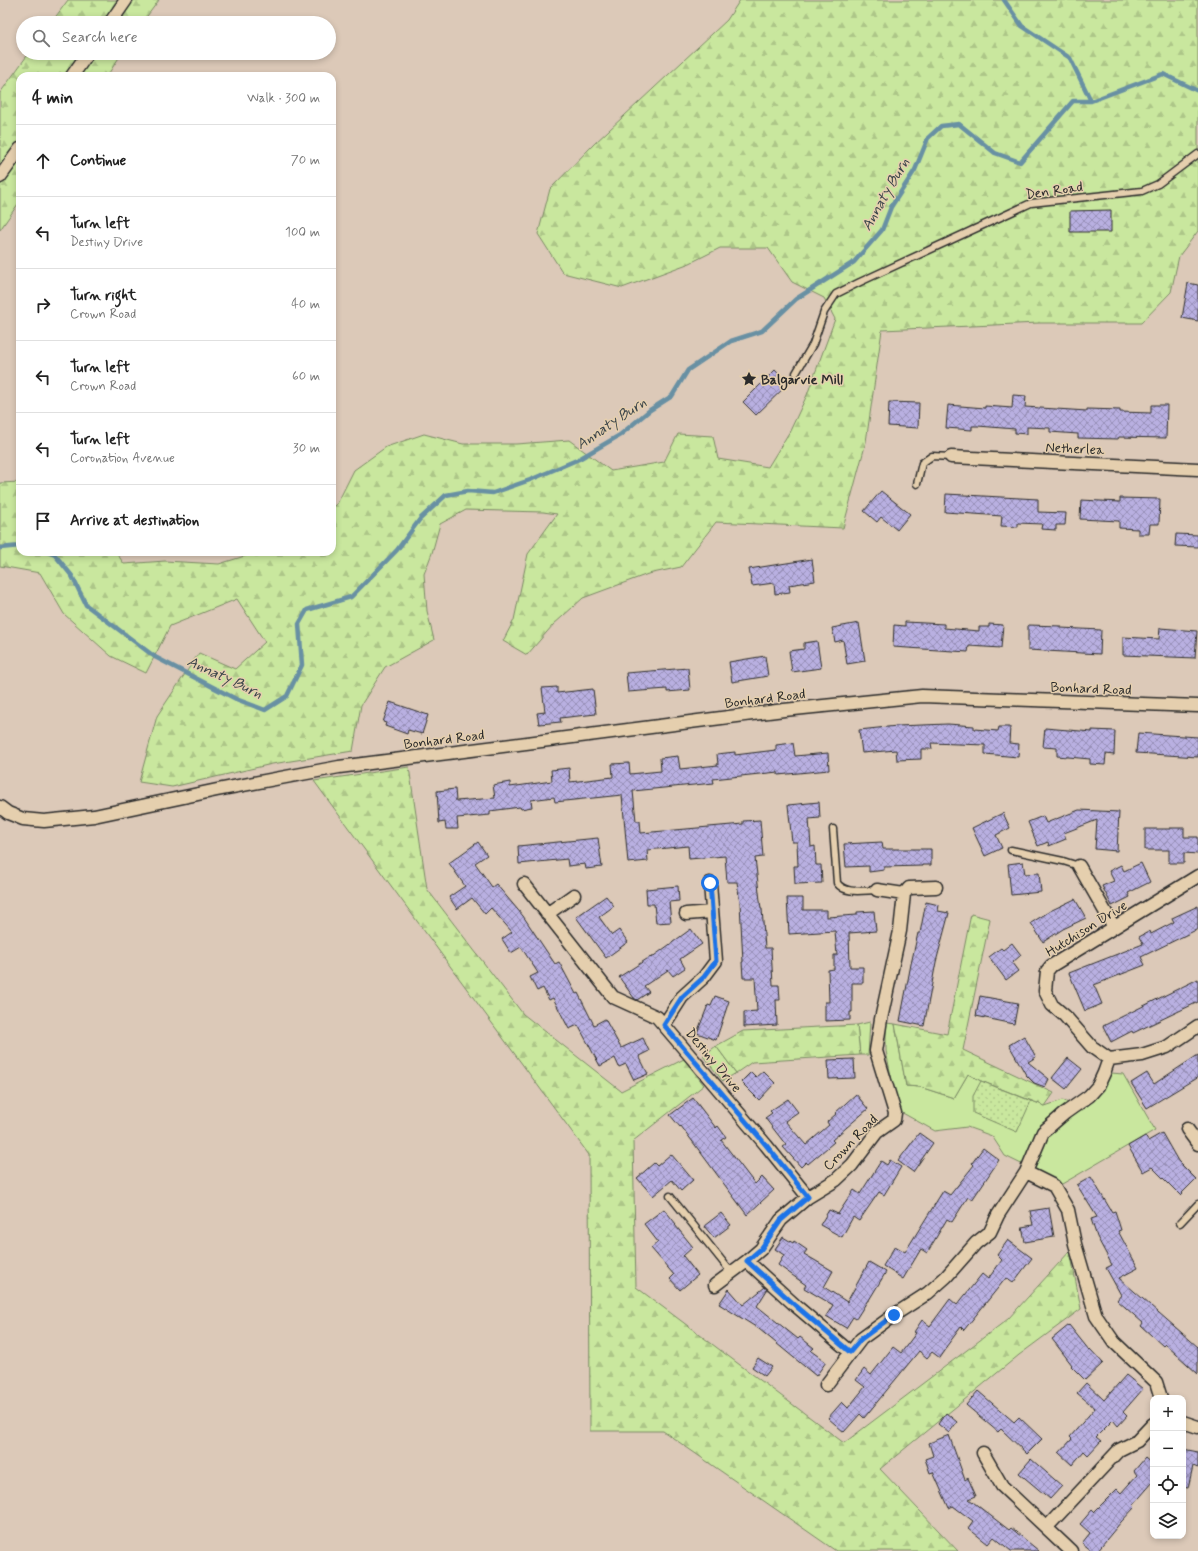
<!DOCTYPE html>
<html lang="en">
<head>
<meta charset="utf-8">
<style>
  :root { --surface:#fff; --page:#f6f6f6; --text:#222; --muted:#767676; --line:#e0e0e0 }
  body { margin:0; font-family:Mynerve,sans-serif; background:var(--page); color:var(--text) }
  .controls { position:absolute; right:12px; bottom:12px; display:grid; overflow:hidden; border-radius:8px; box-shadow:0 2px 6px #0003 }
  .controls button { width:36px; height:36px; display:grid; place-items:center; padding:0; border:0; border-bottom:1px solid var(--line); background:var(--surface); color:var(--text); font:20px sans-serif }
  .stop { position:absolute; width:12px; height:12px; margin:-9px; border:3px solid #1a73e8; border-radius:50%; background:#fff }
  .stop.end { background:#1a73e8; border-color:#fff; box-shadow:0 1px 4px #0008 }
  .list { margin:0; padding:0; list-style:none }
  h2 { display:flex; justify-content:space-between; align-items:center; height:52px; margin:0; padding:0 16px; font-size:17px }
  h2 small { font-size:13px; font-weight:400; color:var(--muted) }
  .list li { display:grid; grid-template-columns:26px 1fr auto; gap:12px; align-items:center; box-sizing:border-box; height:72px; padding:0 16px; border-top:1px solid var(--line) }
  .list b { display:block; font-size:15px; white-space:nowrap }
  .list p { margin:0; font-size:13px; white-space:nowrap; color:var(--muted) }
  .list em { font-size:13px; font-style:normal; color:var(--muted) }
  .icon { flex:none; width:22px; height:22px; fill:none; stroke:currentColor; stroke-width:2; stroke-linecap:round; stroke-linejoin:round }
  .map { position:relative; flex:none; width:1198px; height:1551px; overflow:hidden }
  .search { position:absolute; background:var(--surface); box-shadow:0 2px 6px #0003; left:16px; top:16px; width:320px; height:44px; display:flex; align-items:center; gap:10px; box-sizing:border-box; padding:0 14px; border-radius:22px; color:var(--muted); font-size:15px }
  .panel { position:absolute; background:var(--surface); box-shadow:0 2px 6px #0003; left:16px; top:72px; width:320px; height:484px; border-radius:12px }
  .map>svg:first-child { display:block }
</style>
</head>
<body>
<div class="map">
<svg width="1198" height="1551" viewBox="0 0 1198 1551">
  <defs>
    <pattern id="forest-firs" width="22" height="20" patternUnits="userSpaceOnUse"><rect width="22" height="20" fill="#c9e79e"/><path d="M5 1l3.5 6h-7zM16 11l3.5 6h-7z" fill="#adc688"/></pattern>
    <pattern id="park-dots" width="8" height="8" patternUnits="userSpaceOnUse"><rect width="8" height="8" fill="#c9e79e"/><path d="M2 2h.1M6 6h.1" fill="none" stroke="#adc688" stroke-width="1.8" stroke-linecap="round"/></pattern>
    <pattern id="building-cross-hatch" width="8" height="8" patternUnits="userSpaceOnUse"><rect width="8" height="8" fill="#b9b0e1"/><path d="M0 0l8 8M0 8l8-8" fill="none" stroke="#978fb7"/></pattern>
  </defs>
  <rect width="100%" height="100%" fill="#dcc9b8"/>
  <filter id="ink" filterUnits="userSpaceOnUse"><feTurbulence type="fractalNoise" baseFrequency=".025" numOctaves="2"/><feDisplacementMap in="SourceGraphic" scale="8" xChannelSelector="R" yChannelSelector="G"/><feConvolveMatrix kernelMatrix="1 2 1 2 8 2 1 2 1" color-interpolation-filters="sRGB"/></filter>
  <g filter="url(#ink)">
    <path fill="#c9e79e" stroke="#7a8964" d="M870,1022L868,1055H860L857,1025Z
      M886,1023L895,1024L906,1086L920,1087L954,1098L968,1074L981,1081L1045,1106L1063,1100L1081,1111L1097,1098L1111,1073L1123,1074L1155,1130L1062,1184L1005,1156L992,1136L967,1127L935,1131L899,1111L893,1086L886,1051Z
      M716,1046L736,1073L723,1081L703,1056Z"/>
    <path fill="url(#forest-firs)" stroke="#7a8964" d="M68,0H159L142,23H51Z
      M740,0H1198V231L1179,256L1171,292L1141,323H1039L882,330L866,442L843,528L716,522L681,567L648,574L583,598L553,625L527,655L503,641L514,620L528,554L557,514L543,512L466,510L440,524L432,553L424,574L427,611L434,640L385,667L361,705L353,751L272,764L172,787L139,782L157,716L199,653L235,669L265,642L237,599L170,626L146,673L111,656L64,614L40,573L0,566V483L20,482V552H116L124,564L165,561L219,564L258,552H332V507L337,504L354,470L386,447L424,434L463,444H516L569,440L611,471L664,462L678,434L713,436L718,459L768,467L790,431L807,395L835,319L824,298L792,282L768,248H720L690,263L622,288L563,273L538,234L550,189L594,144L727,20Z
      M29,53H122L107,76H20V201L0,230V93Z
      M409,767L427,889L523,1014L621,1091L684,1059L704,1085L633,1141L636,1287L844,1443L1008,1319L1070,1251L1081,1309L1019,1355L880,1469L958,1551H836L663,1431H590L589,1155L314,781Z
      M971,914L990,919L963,1050L1054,1093L1045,1106L981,1081L968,1074L954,1098L920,1087L906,1086L895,1024L947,1034Z
      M857,1025L860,1055L752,1062L736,1073L716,1046L743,1031Z"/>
    <path fill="url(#park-dots)" stroke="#7a8964" d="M981,1081L1031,1101L1017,1132L973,1113V1096Z"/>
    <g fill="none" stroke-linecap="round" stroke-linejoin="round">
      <path stroke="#6890a3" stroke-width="4.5" d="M1004,0L1022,26L1070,58L1091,101
        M0,548L20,546
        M47,552L55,555L72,576L86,605L155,657L236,699L265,710L287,696L302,665L299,624L307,610L351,597L397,550L420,519L446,495L468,491L493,493L530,480L579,459L620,435L650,410L672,396L688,370L731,341L762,331L796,299L854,262L882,230L891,207L915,170L928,138L941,126L959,124L995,153L1020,162L1073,101H1091L1163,74L1198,91"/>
    </g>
    <path fill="url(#building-cross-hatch)" stroke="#2b2b2b" d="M1111,210V232H1070V211Z
      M1188,283L1198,285V321L1182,318Z
      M775,370L788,384L756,415L743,402Z
      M1013,395L1026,396L1025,407L1087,411V409L1120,410V412L1151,413V405H1167L1166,438L1119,437L1118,439L1078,438V434L1050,432V428L1027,427V434L1015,433V429L978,426H972V430L946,428L948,405L985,408V406L1012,408Z
      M889,402L919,403L918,428L888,426Z
      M881,491L910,514L897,530L881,517L877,522L864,511Z
      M946,494L1038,499V512L1066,513L1065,525H1056V530L1041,529L1042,524L1018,523V527L1001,526L1002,516L945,512Z
      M1120,498L1160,499L1159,524H1150L1149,534H1138V529L1119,528V521L1080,519L1081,500L1120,502Z
      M1176,534L1198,535V547L1175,546Z
      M812,559L815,581L789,585L790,592L775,594L774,583L752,586L749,569Z
      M905,622L944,624V628L979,631V627H989V624L1003,625L1001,648L969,646L968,652L893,647L894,625L905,626Z
      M859,623L865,661L847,664L843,640L835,642L832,628Z
      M1028,625L1061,626V628L1101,630L1100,654L1028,650Z
      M1160,628L1197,631L1195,658L1123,655V637L1159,639Z
      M817,641L821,668L792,672L789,651L804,649V643Z
      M765,656L768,676L732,682L729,662Z
      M688,668L690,690L667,692V689L628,692L626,673Z
      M557,687V693L593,689L596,714L560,718L561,722L539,724L537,713L545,712L542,688Z
      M390,702L428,715L422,734L408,730L407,734L385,726L386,723L383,722Z
      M948,724L974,726V729L998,731L999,727H1010L1009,743L1019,744L1018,757L985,754V745L931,743L932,749H921V759L897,760L896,750L862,753L859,730L897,726Z
      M1045,728L1092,732V730L1115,731L1114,755L1106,754L1105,765L1090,764V759L1057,756V748L1043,747Z
      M1138,733L1198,737V757L1136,753Z
      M793,743L795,756L828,753L829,770L778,775V772L713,779L714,783L633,791L636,821H640L641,833L743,824V821L760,820L763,857L755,858L761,909H762L765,948H771L773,985H779L780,1000H776L777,1025L744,1027V1012L757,1011L755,978H743L742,962H743L740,903L737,882H727L725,856L689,859L688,846L647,850L648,861L628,863L622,795L555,802L554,797L531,800L532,807L521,809L520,807L490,811V815L457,818L458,829H446L445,822L439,823L437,791L455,789L456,801L495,798L493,785L510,782V787L552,781L551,770L569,768L570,782L613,777L612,764L629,763L630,774L661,771L660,758L678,756L680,769L718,765L717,754L735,752V755L776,750V745Z
      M819,802L820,818L809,819L811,847L815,846L816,865H821L822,883L795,884L794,866H798L797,842H792L788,805Z
      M1079,810L1119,812L1117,851L1095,849L1097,820L1064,833L1066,839L1049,846L1048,842L1038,846L1028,822L1043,816L1046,823Z
      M1003,813L1010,828L996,835L1002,848L985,856L972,828Z
      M1170,828H1184V837H1198V854L1184,853V863H1169V850H1145V829H1170Z
      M598,838L602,867L586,869L585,864L568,866L567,859L519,864L518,846Z
      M478,842L487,855L475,863L492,887L496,884L523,916L555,964L559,962L576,994L578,993L594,1025L605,1019L621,1048L643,1038L649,1051L639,1056L648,1074L634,1080L626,1064L619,1067L615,1058L600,1066L578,1025L569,1029L553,998L549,1000L543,988L537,991L530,977L538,973L521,947L511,953L502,939L512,932L491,908L485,914L472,898L457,909L449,897L465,886L449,863Z
      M882,842L883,849H931V865H922V866L884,867V870L869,872V866L846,867L844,844Z
      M1023,862L1025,874L1039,873L1041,892L1011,895L1008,864Z
      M1141,863L1150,882L1128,893L1130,897L1112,906L1102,886L1114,881L1109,871L1121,865L1124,871Z
      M678,886L679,901L669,902L671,922L656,923L654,904H647L646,889Z
      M606,896L614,906L599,917L612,935L619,930L628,942L606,958L576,917Z
      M787,898H803V910H827V917L857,915V912L874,911L876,931L849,933L850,967H863V983H852V1012H850V1020L825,1021V1002H829L828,970L834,969V955H837L835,931L789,934Z
      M1075,899L1086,918L1063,929L1043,942L1031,923L1050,911Z
      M926,902L939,905L938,911L949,913L936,962L924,1026L900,1021L911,964L918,933H920Z
      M1198,906V929L1141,957L1145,965L1094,985L1102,1004L1085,1011L1069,973L1143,944L1139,937L1150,931L1151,934L1174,922L1172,918Z
      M691,929L702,944L680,959L685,968L673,976L668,970L644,986L649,992L637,1000L634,998L619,977L650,957L651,958Z
      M1012,943L1021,955L1012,963L1018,971L1006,980L989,957L1001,948L1003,950Z
      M1198,979V1002L1133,1033L1132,1031L1111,1042L1103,1026Z
      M715,996L729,1001L716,1040L697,1033L708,1005L711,1006Z
      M980,996L1018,1003L1014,1024L976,1016Z
      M1024,1036L1036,1057L1028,1062L1049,1079L1045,1087L1034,1083L1026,1075L1009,1045Z
      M1198,1055V1077L1147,1108L1131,1083L1147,1073L1154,1084Z
      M1068,1058L1082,1069L1066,1089L1052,1078Z
      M854,1059L855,1078L829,1079L828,1060Z
      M763,1071L775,1083L759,1100L741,1082L751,1072L756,1077Z
      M856,1094L868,1109L832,1140L834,1142L808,1164L806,1162L801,1167L783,1147L786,1145L765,1118L772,1113L770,1111L788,1099L798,1112L785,1121L806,1145L829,1125L827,1122L836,1114L835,1113Z
      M693,1098L716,1128L718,1126L726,1137L721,1140L755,1184L762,1177L774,1190L747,1215L681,1126L680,1127L670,1115Z
      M919,1133L933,1143L913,1172L898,1161Z
      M1162,1133L1178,1161L1196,1179L1180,1195L1152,1167L1143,1172L1128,1146L1145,1136L1148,1141Z
      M983,1148L999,1160L972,1200L968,1197L952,1222L947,1219L927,1253L921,1249L903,1279L883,1266L895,1246L905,1252L943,1191L950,1195L974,1165L972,1163Z
      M671,1154L693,1180L681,1191L672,1180L653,1196L637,1178L654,1163L657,1166Z
      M890,1160L901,1167L884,1195L879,1192L859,1221L853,1217L842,1237L820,1225L829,1210L838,1214L854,1190L860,1194L881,1161L887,1165Z
      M1091,1177L1112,1212L1115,1211L1121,1230L1118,1231L1138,1268L1119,1278L1198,1347V1374L1165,1344L1163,1346L1141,1326L1143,1323L1117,1300L1121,1295L1106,1268L1112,1265L1097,1237L1091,1219L1097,1217L1077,1185Z
      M1049,1208L1054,1237L1025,1242L1022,1227L1033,1225L1030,1211Z
      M664,1209L676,1224L675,1225L693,1247L683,1256L698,1275L680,1290L670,1279L674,1275L651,1248L658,1242L644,1224Z
      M721,1213L731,1225L714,1238L704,1226Z
      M783,1237L793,1243L794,1241L807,1250L804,1254L833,1271L824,1287L847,1302L869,1262L886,1272L869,1300H868L856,1319L853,1317L846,1328L826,1316L833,1305L804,1288L806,1285L778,1265L784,1255L775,1249Z
      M1008,1240L1032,1258L1013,1283L1006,1278L964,1330L961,1327L946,1347L947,1348L940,1358L932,1352L927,1358L919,1351L864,1418L860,1414L844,1432L828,1418L842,1402L848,1408L865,1387L856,1380L864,1369L871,1375L893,1347L901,1353L916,1333L914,1332L922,1320L930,1326L950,1299L957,1305L982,1274L988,1279L1002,1260L997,1255Z
      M765,1287L767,1290L757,1306L798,1339L800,1337L814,1348L811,1351L826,1362L816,1376L759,1329L719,1304L729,1289L743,1305Z
      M1069,1325L1089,1350L1090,1349L1103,1363L1085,1380L1071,1366L1072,1365L1052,1339Z
      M758,1358L772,1367L765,1376L752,1367Z
      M1126,1375L1143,1389L1123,1412L1127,1416L1118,1426L1113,1420L1096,1437L1101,1441L1088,1455L1084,1451L1072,1465L1059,1453L1072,1439L1070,1437L1095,1408L1077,1393L1086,1383L1104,1400Z
      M978,1391L1014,1422L1019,1417L1042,1439L1027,1454L1001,1429L998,1432L966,1405Z
      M946,1413L957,1422L949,1433L938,1424Z
      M949,1435L965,1480L968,1478L976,1496L969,1499L1009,1530L1011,1528L1039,1551H1011L994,1537L988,1544L968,1528L973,1521L953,1506L949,1508L933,1472L930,1473L925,1459L933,1456L929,1443Z
      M1183,1449L1198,1452V1468L1193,1466L1188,1488L1183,1487Z
      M1145,1458L1153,1465V1482L1133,1505L1135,1507L1121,1522L1097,1551H1092L1082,1543L1090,1533L1080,1524L1092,1510L1094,1512L1117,1489L1121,1493L1137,1475L1134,1471Z
      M1031,1459L1062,1486L1050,1499L1019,1473Z"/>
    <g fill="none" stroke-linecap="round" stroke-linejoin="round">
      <g stroke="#2b2b2b" stroke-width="9">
        <path id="lane" d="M796,373L813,344L824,312L836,294L860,282L1031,203L1142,191L1158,184L1198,154
          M917,484L922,463L932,456L951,457
          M833,829L837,883C846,895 864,890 877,890
          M1011,850L1063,861L1079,866
          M670,1196L731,1272
          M1180,1223L1198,1204"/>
      </g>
      <g stroke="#2b2b2b" stroke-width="15">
        <path id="street" d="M110,23L126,0
          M72,76L88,53
          M0,177L20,149
          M951,457L1198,469
          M0,807L8,813L23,819L44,821L94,816L217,790L339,767L784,710L922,696L1198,706
          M1079,866L1114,927
          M1198,876L1051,966L1047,971L1045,991L1052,1005L1065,1016L1092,1047L1109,1059L1142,1055L1167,1047L1198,1026
          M524,884L613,997L657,1017L766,1145L808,1197
          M877,890L904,894L909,888L936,887
          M547,914L574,895
          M686,914L712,912
          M664,1025L682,997L704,977L716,961L710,883
          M1187,1129L1198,1144
          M1026,1172L1054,1186L1068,1210L1075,1244L1096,1316L1114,1342L1156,1382L1161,1398
          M747,1261L761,1249L781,1220L808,1197L836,1180L852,1165L877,1132L894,1120L895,1113L876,1051L881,1019L900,931L904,894
          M715,1285L747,1261L796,1306L850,1352
          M826,1385L861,1339L894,1315L928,1293L946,1277L976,1243L990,1232L998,1215L1026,1172L1043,1132L1065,1113L1089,1096L1098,1086L1104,1073L1109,1059
          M1183,1422L1198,1427
          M983,1453L1002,1486L1071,1551
          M1047,1527L1119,1450L1137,1441L1153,1424"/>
      </g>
      <use href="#lane" stroke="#e5cfae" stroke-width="6"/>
      <use href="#street" stroke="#e5cfae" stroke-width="12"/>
    </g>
  </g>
  <g fill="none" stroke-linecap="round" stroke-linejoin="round" filter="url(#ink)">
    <path stroke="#1a73e8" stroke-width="5" d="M710,883L716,961L704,977L682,997L664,1025L766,1145L808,1197L781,1220L761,1249L747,1261L796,1306L850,1352L861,1339L894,1315"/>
  </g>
  <defs>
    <g id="sight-bare" transform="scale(1.2)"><path d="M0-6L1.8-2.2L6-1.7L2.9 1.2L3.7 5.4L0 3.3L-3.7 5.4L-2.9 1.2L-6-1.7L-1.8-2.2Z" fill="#2b2b2b" stroke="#e5cfae" stroke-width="2.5" paint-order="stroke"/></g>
  </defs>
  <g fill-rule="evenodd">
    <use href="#sight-bare" x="749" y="379"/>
  </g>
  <g text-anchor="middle" stroke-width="3" stroke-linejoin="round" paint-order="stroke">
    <g font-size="14" fill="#2b2b2b" stroke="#e5cfae">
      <text transform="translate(1054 190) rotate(-8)" y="5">Den Road</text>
      <text transform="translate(1075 448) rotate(3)" y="5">Netherlea</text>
      <text transform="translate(1091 688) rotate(2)" y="5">Bonhard Road</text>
      <text transform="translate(765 698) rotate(-7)" y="5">Bonhard Road</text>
      <text transform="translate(444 739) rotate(-7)" y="5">Bonhard Road</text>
      <text transform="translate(1086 928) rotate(-32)" y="5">Hutchison Drive</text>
      <text transform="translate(714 1060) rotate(50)" y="5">Destiny Drive</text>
      <text transform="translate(850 1142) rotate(-46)" y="5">Crown Road</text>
    </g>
    <g font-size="14" font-weight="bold" fill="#2b2b2b" stroke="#e5cfae" text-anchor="start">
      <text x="761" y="384">Balgarvie Mill</text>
    </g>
    <g font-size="15" font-style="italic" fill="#3a4449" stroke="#e5cfae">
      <text transform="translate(885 194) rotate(-60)" y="5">Annaty Burn</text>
      <text transform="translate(611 423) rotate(-34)" y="5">Annaty Burn</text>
      <text transform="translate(225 677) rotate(25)" y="5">Annaty Burn</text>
    </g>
  </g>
</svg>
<div class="controls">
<button>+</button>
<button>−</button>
<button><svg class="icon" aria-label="locate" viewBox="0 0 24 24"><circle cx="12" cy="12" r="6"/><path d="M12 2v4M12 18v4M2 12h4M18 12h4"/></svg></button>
<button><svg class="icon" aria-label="layers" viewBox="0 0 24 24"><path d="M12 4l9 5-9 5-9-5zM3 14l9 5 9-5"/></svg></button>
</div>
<div class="stop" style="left:710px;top:883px"></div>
<div class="stop end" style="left:894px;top:1315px"></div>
<div class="search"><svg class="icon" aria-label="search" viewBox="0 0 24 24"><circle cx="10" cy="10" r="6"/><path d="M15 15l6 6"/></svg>Search here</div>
<section class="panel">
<h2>4 min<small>Walk · 300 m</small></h2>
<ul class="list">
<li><svg class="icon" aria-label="ahead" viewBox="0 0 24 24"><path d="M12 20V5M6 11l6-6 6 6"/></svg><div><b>Continue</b></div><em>70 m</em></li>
<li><svg class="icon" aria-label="left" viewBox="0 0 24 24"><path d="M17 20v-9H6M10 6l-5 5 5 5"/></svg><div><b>Turn left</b><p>Destiny Drive</p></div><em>100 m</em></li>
<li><svg class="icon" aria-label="right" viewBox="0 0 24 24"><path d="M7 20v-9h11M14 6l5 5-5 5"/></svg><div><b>Turn right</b><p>Crown Road</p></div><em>40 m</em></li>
<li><svg class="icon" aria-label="left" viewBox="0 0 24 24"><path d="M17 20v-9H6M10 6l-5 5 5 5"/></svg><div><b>Turn left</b><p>Crown Road</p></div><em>60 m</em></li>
<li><svg class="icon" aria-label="left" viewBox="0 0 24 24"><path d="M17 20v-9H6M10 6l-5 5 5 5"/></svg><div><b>Turn left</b><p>Coronation Avenue</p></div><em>30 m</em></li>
<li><svg class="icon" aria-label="arrive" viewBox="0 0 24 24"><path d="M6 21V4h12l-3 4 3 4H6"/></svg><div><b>Arrive at destination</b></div></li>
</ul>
</section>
</div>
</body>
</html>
